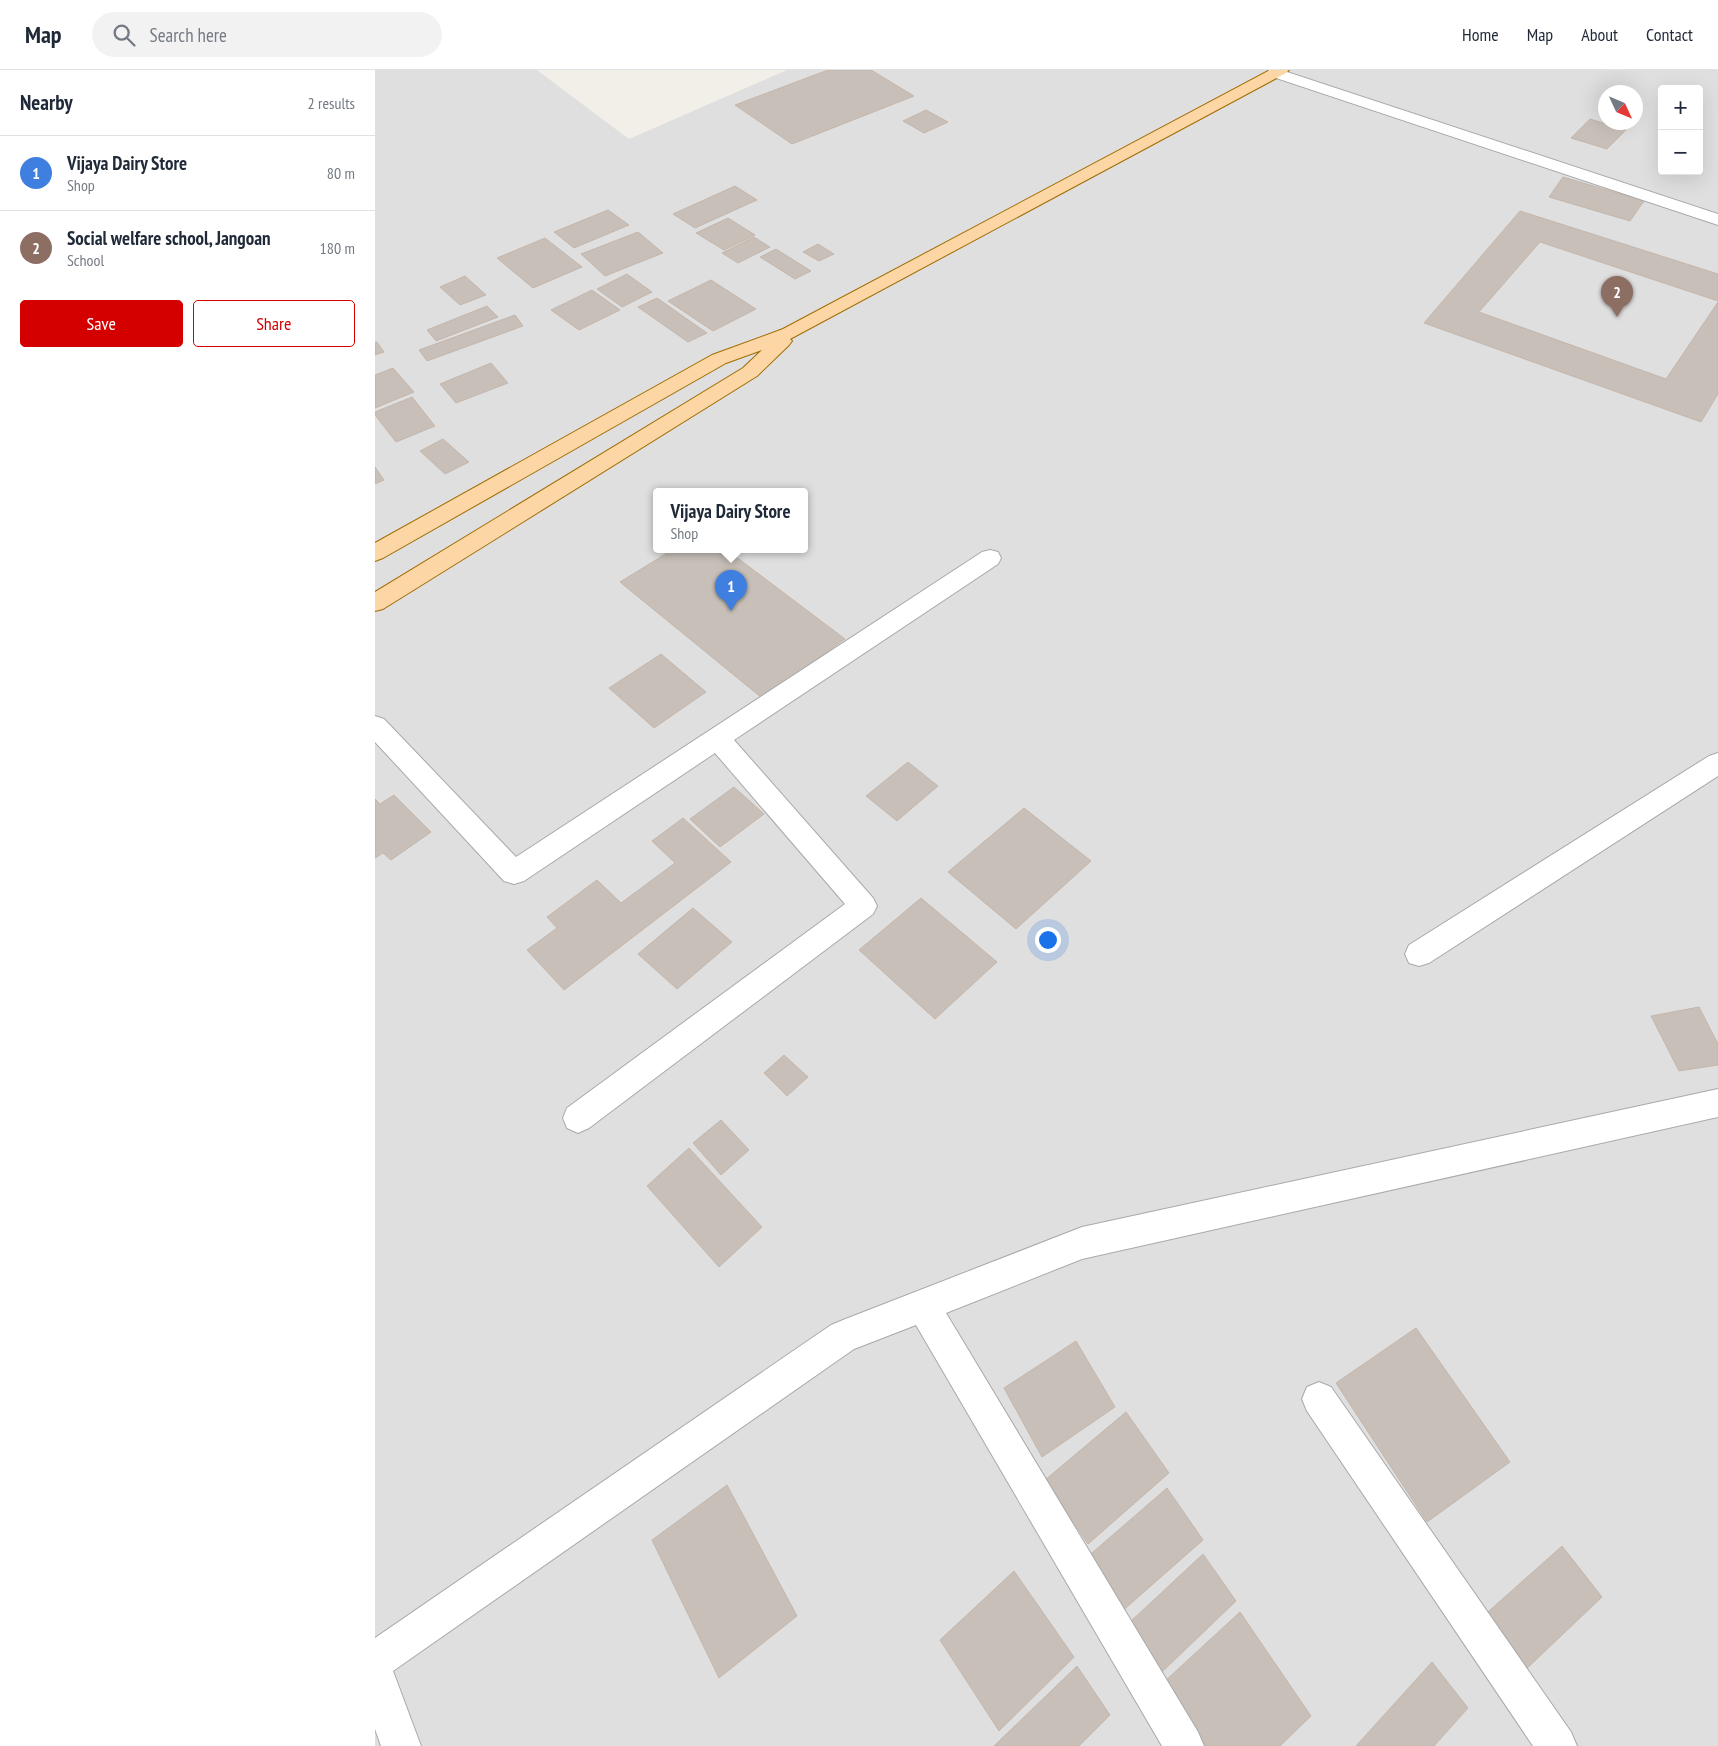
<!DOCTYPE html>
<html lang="en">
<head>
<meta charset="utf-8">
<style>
  :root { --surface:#fff; --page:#f2f2f3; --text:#1f2937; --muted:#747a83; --line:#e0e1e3; --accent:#d40000 }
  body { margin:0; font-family:"PT Sans Narrow",sans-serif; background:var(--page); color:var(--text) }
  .controls { position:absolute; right:15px; top:15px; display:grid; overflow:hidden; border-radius:5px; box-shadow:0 5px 20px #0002 }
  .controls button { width:45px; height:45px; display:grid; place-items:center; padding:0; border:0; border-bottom:1px solid var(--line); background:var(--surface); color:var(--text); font:25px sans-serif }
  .compass { position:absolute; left:1223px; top:15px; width:45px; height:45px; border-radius:50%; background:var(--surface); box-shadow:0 5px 20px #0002; rotate:134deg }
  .you { position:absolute; left:672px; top:869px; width:18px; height:18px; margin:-12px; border:4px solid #fff; border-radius:50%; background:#1a73e8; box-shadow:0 0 0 8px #1a73e833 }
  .badge { display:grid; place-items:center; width:32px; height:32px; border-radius:50%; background:var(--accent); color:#fff; font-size:16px; font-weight:700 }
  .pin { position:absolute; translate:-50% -41px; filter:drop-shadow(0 1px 2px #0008) }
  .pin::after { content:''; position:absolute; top:26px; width:18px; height:15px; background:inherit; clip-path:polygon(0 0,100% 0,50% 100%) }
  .popup { position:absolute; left:278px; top:418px; width:155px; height:65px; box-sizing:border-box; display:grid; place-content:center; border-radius:5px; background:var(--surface); filter:drop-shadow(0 1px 4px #0005); font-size:16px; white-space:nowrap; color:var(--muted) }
  .popup b { font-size:19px; color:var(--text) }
  .popup::after { content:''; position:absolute; left:50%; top:100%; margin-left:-10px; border:10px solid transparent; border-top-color:var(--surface) }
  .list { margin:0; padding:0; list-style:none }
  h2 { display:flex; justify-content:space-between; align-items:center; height:65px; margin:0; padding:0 20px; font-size:21px }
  h2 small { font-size:16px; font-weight:400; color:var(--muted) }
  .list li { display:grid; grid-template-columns:32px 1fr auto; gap:15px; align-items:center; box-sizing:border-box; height:75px; padding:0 20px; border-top:1px solid var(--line) }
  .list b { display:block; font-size:19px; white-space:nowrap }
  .list p { margin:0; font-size:16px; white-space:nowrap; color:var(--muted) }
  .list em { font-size:16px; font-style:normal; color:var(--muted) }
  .actions { display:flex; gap:10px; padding:15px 20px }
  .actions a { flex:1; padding:11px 0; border:1px solid var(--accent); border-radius:5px; text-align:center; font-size:18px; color:var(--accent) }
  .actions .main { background:var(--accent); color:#fff }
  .icon { flex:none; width:28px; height:28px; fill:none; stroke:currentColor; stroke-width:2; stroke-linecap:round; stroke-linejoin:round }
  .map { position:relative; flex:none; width:1343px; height:1676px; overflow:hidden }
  header { display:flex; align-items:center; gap:30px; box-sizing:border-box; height:70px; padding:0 25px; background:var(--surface); border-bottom:1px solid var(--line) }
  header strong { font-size:24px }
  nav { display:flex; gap:28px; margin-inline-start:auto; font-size:18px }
  .search { width:350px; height:45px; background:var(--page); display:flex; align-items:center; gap:12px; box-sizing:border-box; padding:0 18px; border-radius:28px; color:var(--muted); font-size:19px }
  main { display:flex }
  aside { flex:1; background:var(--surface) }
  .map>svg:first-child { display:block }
</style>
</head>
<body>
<header>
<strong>Map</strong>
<div class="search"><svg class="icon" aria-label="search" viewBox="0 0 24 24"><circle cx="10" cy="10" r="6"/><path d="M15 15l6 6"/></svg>Search here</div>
<nav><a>Home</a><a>Map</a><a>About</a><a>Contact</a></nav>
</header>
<main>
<aside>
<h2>Nearby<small>2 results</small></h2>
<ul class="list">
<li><span class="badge" style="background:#3f7fe0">1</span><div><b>Vijaya Dairy Store</b><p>Shop</p></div><em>80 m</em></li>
<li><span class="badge" style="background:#8d6e63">2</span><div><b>Social welfare school, Jangoan</b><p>School</p></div><em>180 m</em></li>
</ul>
<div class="actions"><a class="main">Save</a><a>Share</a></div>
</aside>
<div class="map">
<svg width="1343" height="1676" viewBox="0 0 1343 1676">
  <rect width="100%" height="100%" fill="#f2efe9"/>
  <path fill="#e0dfdf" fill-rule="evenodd" d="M0,0H162L254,69L412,0H1343V1676H0ZM1287,19H1324V101H1287ZM1230,22H1260V52H1230ZM282,422H430V480H282Z"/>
  <path fill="#c7bfb8" stroke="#c4b6ab" d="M453,0H496L539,26L417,74L360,35Z
    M551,40L573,52L549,63L528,51Z
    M1215,49L1251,60L1232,79L1196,68Z
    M1188,107L1269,131L1255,151L1174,127Z
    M360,116L382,130L320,158L298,144Z
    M233,140L254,155L199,178L179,162Z
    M1145,141L1343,204V231L1165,172L1104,242L1291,309L1343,232V324L1326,352L1049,253Z
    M353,148L380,165L349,180L321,163Z
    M263,162L288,183L230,206L206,184Z
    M379,167L395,177L363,193L347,183Z
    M170,168L207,197L158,218L122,188Z
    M443,174L459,184L444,191L428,182Z
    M401,179L436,201L420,209L385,187Z
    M252,204L277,222L247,237L222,219Z
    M90,206L111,225L85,235L65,217Z
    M336,210L381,239L338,261L293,231Z
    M217,220L245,240L204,260L176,240Z
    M282,228L332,263L313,272L263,237Z
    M112,236L123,247L61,271L52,260Z
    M140,245L148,256L52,291L44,280Z
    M0,272H2L9,282L0,285Z
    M116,293L133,313L81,333L65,314Z
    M18,298L39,322L0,338V305Z
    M37,327L60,356L21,372L0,345V342Z
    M68,369L94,392L70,404L45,381Z
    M0,397L9,410L0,414Z
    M297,480H352L470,569L387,628L245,512Z
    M286,584L331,622L279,658L234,618Z
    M533,692L563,716L522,751L491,726Z
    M359,717L389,744L345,777L315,749Z
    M19,725L56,762L16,790L8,783L0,788V729L5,734Z
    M649,738L716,791L641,859L573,802Z
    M308,748L356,792L189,920L152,880L182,858L172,847L222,810L246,833L300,793L277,771Z
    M546,828L622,892L560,949L484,880Z
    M318,838L357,872L302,919L263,884Z
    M1324,937L1343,974V995L1304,1001L1276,946Z
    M409,985L433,1007L412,1026L389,1003Z
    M346,1050L374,1080L346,1105L318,1073Z
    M314,1078L387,1157L344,1197L272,1116Z
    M1041,1258L1135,1392L1052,1452L961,1313Z
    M701,1271L740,1337L667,1387L629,1318Z
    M751,1342L794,1403L713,1474L670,1410Z
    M352,1415L422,1546L344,1608L277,1470Z
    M792,1418L828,1470L744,1544L710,1489Z
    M1187,1476L1227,1527L1146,1604L1105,1549Z
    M828,1484L861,1531L787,1602L754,1553Z
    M639,1501L699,1587L624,1661L565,1570Z
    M865,1542L936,1646L905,1676H831L789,1612Z
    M1057,1592L1093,1638L1059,1676H981Z
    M702,1596L735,1645L704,1676H619Z"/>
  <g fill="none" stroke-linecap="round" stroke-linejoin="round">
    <g stroke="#a9a9a9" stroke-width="2">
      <path id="street" d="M894,0H906L1343,144V155L895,6L892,3Z
        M615,480L623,482L626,488L623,494L359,670L498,828L502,836L498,844L214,1058L203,1063L192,1058L188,1048L192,1038L470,834L340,683L149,811L139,814L129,811L0,672V646L9,649L141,787L607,482Z
        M1343,683V706L1054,893L1044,896L1034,893L1030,884L1034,875L1334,686Z
        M1343,1019V1047L707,1189L571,1243L823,1662L829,1676H787L541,1255L479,1279L18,1601L46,1676H6L0,1659V1568L456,1255L468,1250L707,1157Z
        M944,1312L956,1317L1196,1662L1202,1676H1158L932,1341L927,1329L932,1317Z"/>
    </g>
    <g stroke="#a06b00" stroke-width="2">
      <path id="primary" d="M895,0H914L911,3L415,269L417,271L414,275L382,306L8,539L0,541V522L368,298L387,280L351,293L8,488L0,491V473L337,285L408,259Z"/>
    </g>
    <use href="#street" fill="#fff" fill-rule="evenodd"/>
    <use href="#primary" fill="#fcd6a4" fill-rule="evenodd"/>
  </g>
</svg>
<div class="controls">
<button>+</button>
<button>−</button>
</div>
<svg class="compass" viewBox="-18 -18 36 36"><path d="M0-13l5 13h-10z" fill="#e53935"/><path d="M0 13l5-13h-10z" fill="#747a83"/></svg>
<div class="you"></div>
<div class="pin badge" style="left:356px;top:541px;background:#3f7fe0">1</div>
<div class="popup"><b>Vijaya Dairy Store</b>Shop</div>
<div class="pin badge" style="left:1242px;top:247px;background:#8d6e63">2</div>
</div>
</main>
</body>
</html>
